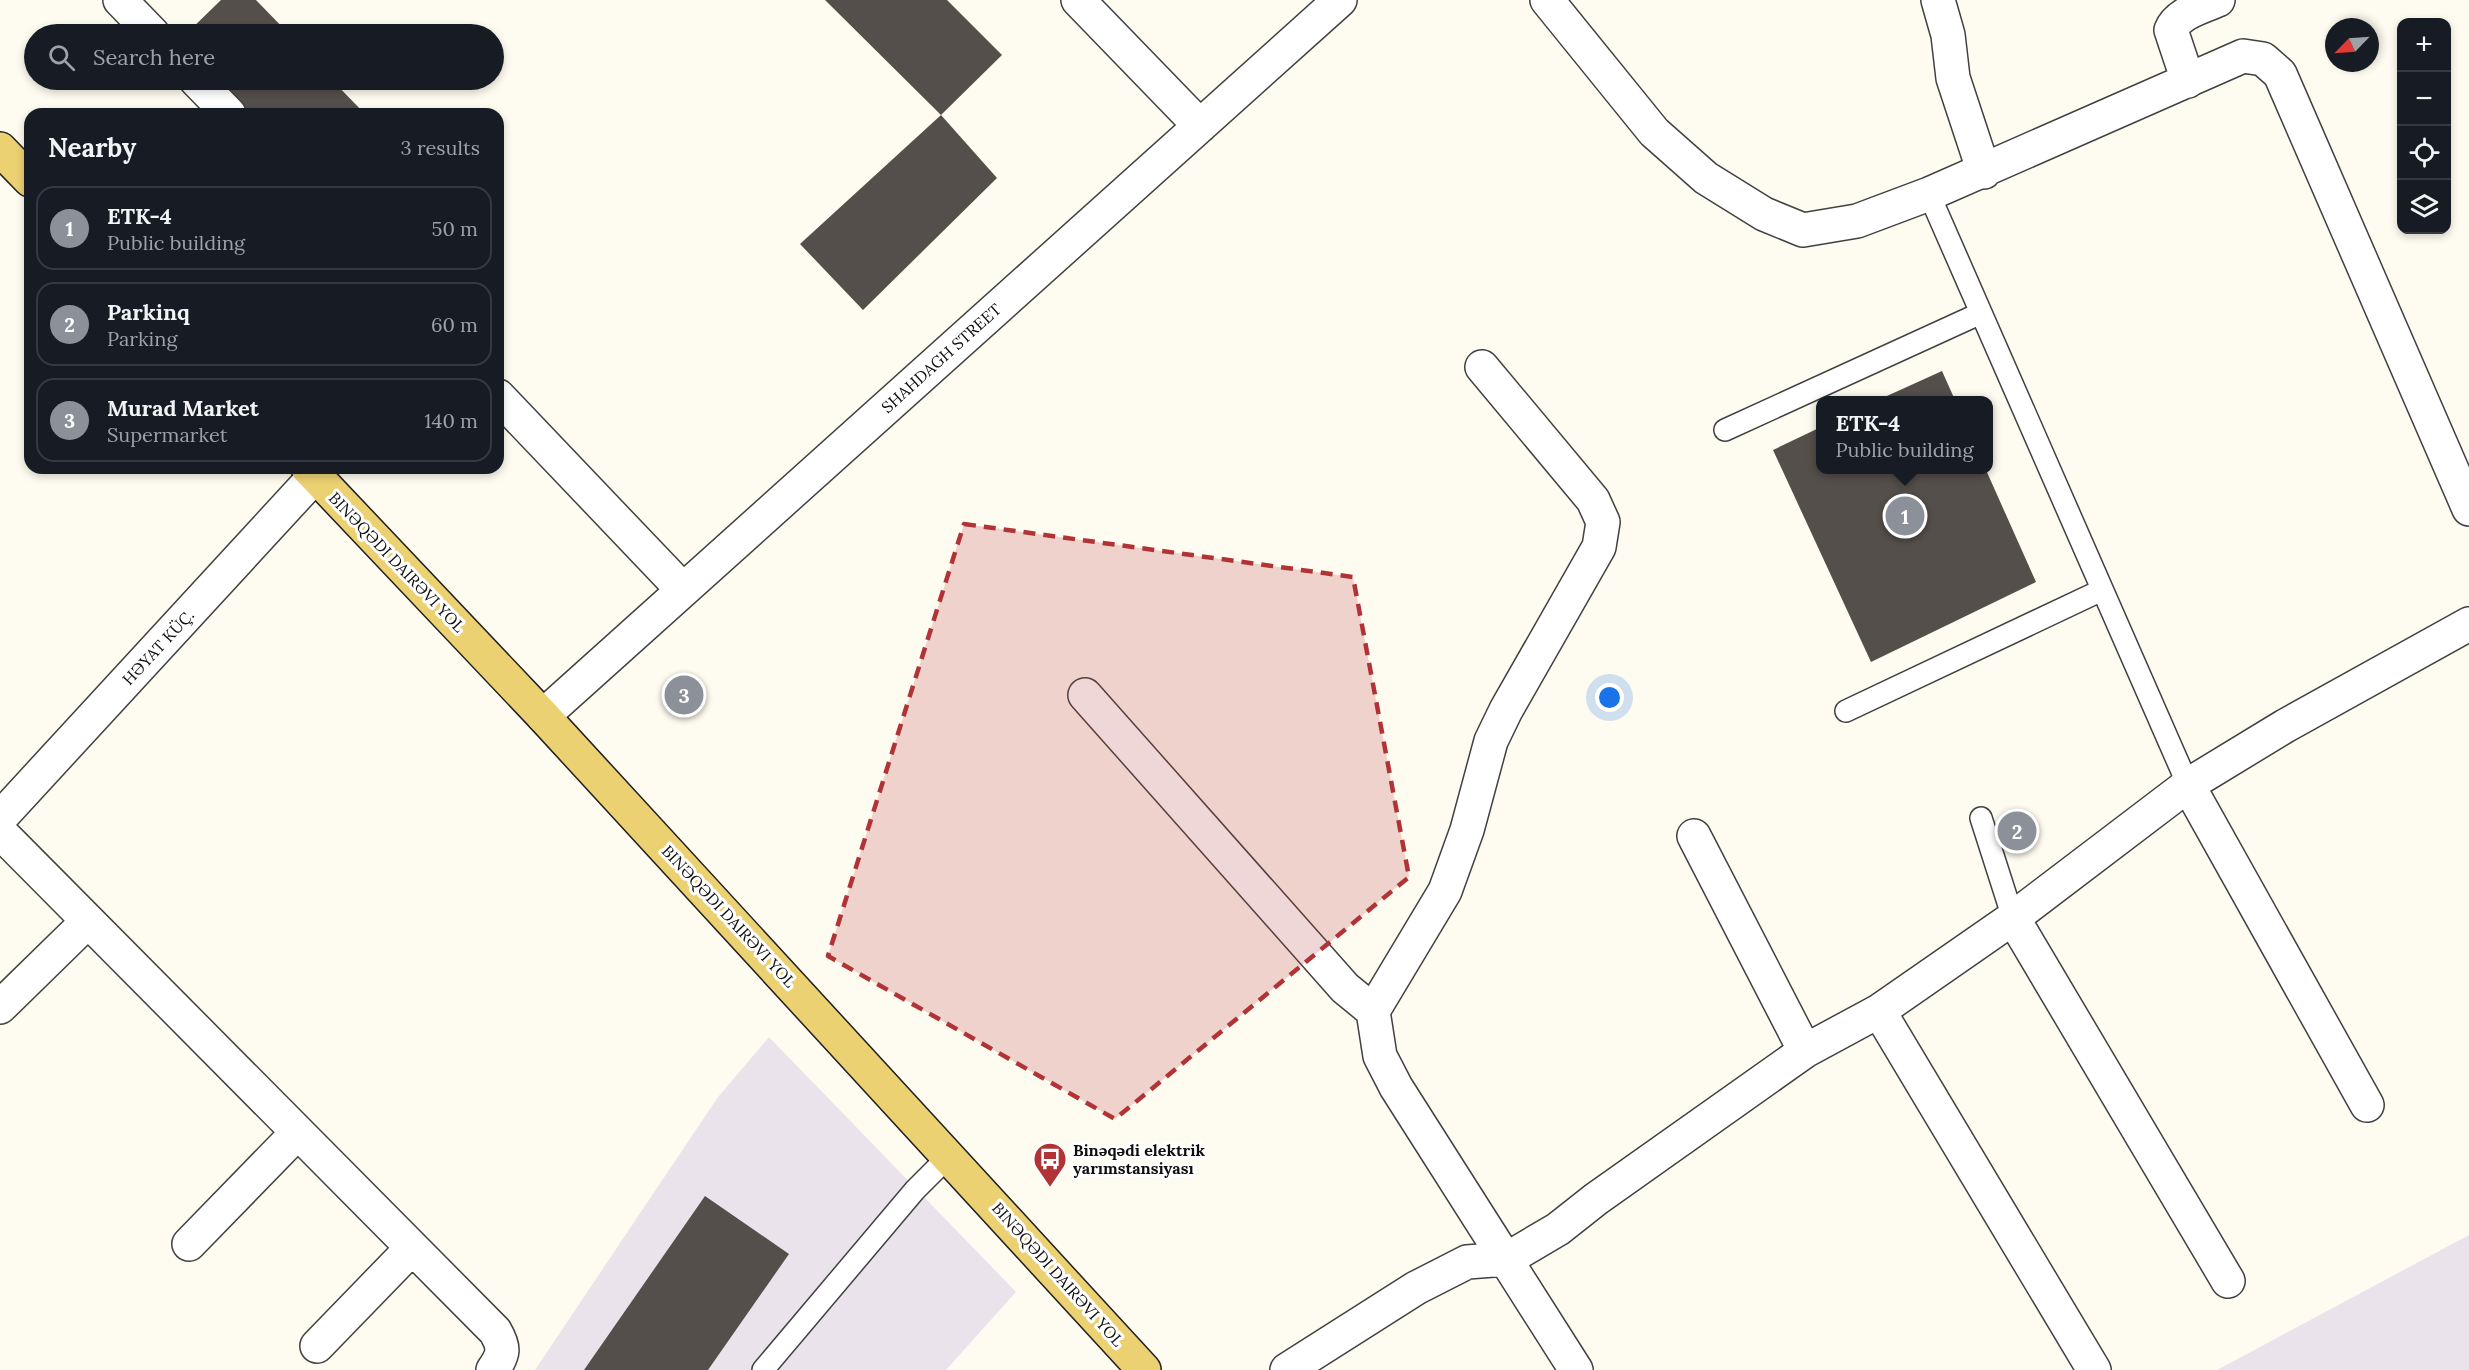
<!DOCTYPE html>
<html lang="en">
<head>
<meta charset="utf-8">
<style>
  :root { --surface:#171b24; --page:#20242c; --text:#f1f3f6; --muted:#9ea1a6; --line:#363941; --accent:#8c9099 }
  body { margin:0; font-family:Lora,serif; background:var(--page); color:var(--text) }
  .controls { position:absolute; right:18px; top:18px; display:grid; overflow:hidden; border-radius:12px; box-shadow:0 3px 9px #0003 }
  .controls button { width:54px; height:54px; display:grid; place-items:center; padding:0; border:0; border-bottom:2px solid var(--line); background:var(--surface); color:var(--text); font:30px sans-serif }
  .compass { position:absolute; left:2325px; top:18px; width:54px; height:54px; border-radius:50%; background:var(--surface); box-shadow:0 3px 9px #0003; rotate:245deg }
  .you { position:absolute; left:1610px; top:698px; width:21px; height:21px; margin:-15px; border:4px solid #fff; border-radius:50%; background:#1a73e8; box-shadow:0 0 0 9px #1a73e833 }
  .badge { display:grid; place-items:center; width:39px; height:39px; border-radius:50%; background:var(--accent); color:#fff; font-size:20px; font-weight:700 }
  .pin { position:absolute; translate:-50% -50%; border:3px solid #fff; box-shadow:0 2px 6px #0006 }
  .popup { position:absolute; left:1816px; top:396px; width:177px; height:78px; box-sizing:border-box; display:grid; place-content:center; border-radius:12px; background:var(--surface); filter:drop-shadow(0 2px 4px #0005); font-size:20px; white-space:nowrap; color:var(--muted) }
  .popup b { font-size:22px; color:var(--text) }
  .popup::after { content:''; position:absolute; left:50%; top:100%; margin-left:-12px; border:12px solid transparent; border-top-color:var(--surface) }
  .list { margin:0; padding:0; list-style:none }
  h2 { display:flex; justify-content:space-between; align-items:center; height:78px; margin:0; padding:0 24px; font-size:26px }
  h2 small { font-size:20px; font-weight:400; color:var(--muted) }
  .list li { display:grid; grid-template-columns:39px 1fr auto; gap:18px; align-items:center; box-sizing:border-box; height:84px; margin:0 12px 12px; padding:0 12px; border:2px solid var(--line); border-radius:18px }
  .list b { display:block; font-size:22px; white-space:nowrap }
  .list p { margin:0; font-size:20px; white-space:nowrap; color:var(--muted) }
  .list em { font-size:20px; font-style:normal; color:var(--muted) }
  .icon { flex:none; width:33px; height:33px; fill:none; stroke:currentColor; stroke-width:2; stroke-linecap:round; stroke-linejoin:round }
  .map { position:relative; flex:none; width:2469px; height:1370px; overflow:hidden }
  .search { position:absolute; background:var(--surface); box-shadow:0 3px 9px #0003; left:24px; top:24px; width:480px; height:66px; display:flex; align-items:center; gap:15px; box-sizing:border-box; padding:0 21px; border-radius:33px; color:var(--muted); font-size:22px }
  .panel { position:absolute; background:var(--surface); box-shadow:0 3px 9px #0003; left:24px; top:108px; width:480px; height:366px; border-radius:18px }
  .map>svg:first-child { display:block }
</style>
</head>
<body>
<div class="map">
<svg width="2469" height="1370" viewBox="0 0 2469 1370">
  <rect width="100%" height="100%" fill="#fefbf0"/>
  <path fill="#ebe3ec" d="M769,1037L1016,1292L946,1370H535L718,1097Z
    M2469,1235V1370H2217Z"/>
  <path fill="#554f4b" d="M221,0H256L289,34H186Z
    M825,0H947L1002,55L941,115L997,178L863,310L800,244L941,115Z
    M214,80H332L365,114H247Z
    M1942,371L1955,400H1878Z
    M1821,427V470H1986L2036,582L1871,662L1773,450Z
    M705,1196L789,1254L708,1370H584Z"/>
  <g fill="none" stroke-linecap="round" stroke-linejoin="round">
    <g stroke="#414141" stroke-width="24">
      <path id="service" d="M1929,194L2188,785
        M1725,430L1981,313
        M1846,711L2102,590
        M1981,818L2013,918
        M763,1370L915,1190L950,1155"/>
    </g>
    <g stroke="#414141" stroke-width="36">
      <path id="minor" d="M120,0L153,34
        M1078,0L1200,126
        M1547,0L1654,132L1706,178L1764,214L1803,230L1857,221L1929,194L2243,56L2263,59L2280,74L2469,509
        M1938,0L1948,35L1953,78L1984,172
        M196,80L229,114
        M2188,81L2171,30C2178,13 2202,7 2218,0
        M1482,367L1593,500L1603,522L1599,547L1506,710L1491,741L1467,830L1445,891L1373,1011L1380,1056L1396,1087L1576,1370
        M498,396L683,590
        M1085,695L1345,988L1373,1011
        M543,716L1340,0
        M2188,785L2367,1105
        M0,818L315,476
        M0,832L495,1331C505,1348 504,1354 493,1370
        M1694,836L1805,1051
        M2013,918L2228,1281
        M0,1007L88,921
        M1879,1011L2094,1370
        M189,1244L297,1133
        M317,1346L412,1248
        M1287,1370L1416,1288L1467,1262L1507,1259L1558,1229L1596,1199L1805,1051L1879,1011L2013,918L2188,785L2285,726L2469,624"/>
    </g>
    <g stroke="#1f1f1f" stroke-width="36">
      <path id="primary" d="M0,149L30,180
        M308,468L543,716L1144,1370"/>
    </g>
    <use href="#service" stroke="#fff" stroke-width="21"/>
    <use href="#minor" stroke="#fff" stroke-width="33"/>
    <use href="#primary" stroke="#ecd172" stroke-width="33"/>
  </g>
  <path fill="#b13336" fill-opacity="0.2" stroke="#b13336" stroke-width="4.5" stroke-dasharray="12 8" stroke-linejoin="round" d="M964,524L1353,577L1409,877L1115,1119L828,956Z"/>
  <defs>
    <g id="bus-pin" transform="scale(1.725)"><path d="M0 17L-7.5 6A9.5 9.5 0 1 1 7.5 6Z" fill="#b13336" stroke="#fff"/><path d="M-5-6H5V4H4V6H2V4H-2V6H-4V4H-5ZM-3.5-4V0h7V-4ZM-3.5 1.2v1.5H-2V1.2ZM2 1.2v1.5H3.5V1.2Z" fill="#fff"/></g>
  </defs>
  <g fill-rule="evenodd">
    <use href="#bus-pin" x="1050" y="1159"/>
  </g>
  <g text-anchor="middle" stroke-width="6" stroke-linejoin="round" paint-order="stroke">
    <g font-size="16" fill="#0e0e0e" stroke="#fff">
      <text transform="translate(941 358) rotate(-42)" y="6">SHAHDAGH STREET</text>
      <text transform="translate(397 562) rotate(46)" y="6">BINƏQƏDI DAIRƏVI YOL</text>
      <text transform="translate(158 647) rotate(-47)" y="6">HƏYAT KÜÇ.</text>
      <text transform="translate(729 916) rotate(47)" y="6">BINƏQƏDI DAIRƏVI YOL</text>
      <text transform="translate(1058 1274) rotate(48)" y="6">BINƏQƏDI DAIRƏVI YOL</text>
    </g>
    <g font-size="16" font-weight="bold" fill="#0e0e0e" stroke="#fff" text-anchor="start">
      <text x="1073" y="1156">Binəqədi elektrik<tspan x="1073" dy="18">yarımstansiyası</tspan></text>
    </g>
  </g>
</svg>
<div class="controls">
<button>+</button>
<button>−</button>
<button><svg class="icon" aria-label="locate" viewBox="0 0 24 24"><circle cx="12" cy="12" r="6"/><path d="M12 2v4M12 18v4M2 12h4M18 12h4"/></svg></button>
<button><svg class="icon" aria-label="layers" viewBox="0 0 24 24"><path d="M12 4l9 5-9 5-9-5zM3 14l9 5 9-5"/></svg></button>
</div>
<svg class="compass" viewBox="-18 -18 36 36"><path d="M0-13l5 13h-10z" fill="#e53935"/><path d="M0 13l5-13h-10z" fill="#9ea1a6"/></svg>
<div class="you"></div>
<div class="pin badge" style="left:1905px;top:516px">1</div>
<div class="popup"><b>ETK-4</b>Public building</div>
<div class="pin badge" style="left:2017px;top:831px">2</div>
<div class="pin badge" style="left:684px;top:695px">3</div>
<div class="search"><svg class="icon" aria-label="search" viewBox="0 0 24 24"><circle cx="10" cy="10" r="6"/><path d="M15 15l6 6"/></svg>Search here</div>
<section class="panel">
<h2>Nearby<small>3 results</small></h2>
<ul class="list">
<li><span class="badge">1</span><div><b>ETK-4</b><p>Public building</p></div><em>50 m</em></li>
<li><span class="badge">2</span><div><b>Parkinq</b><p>Parking</p></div><em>60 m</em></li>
<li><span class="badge">3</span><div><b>Murad Market</b><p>Supermarket</p></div><em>140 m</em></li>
</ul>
</section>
</div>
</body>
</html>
